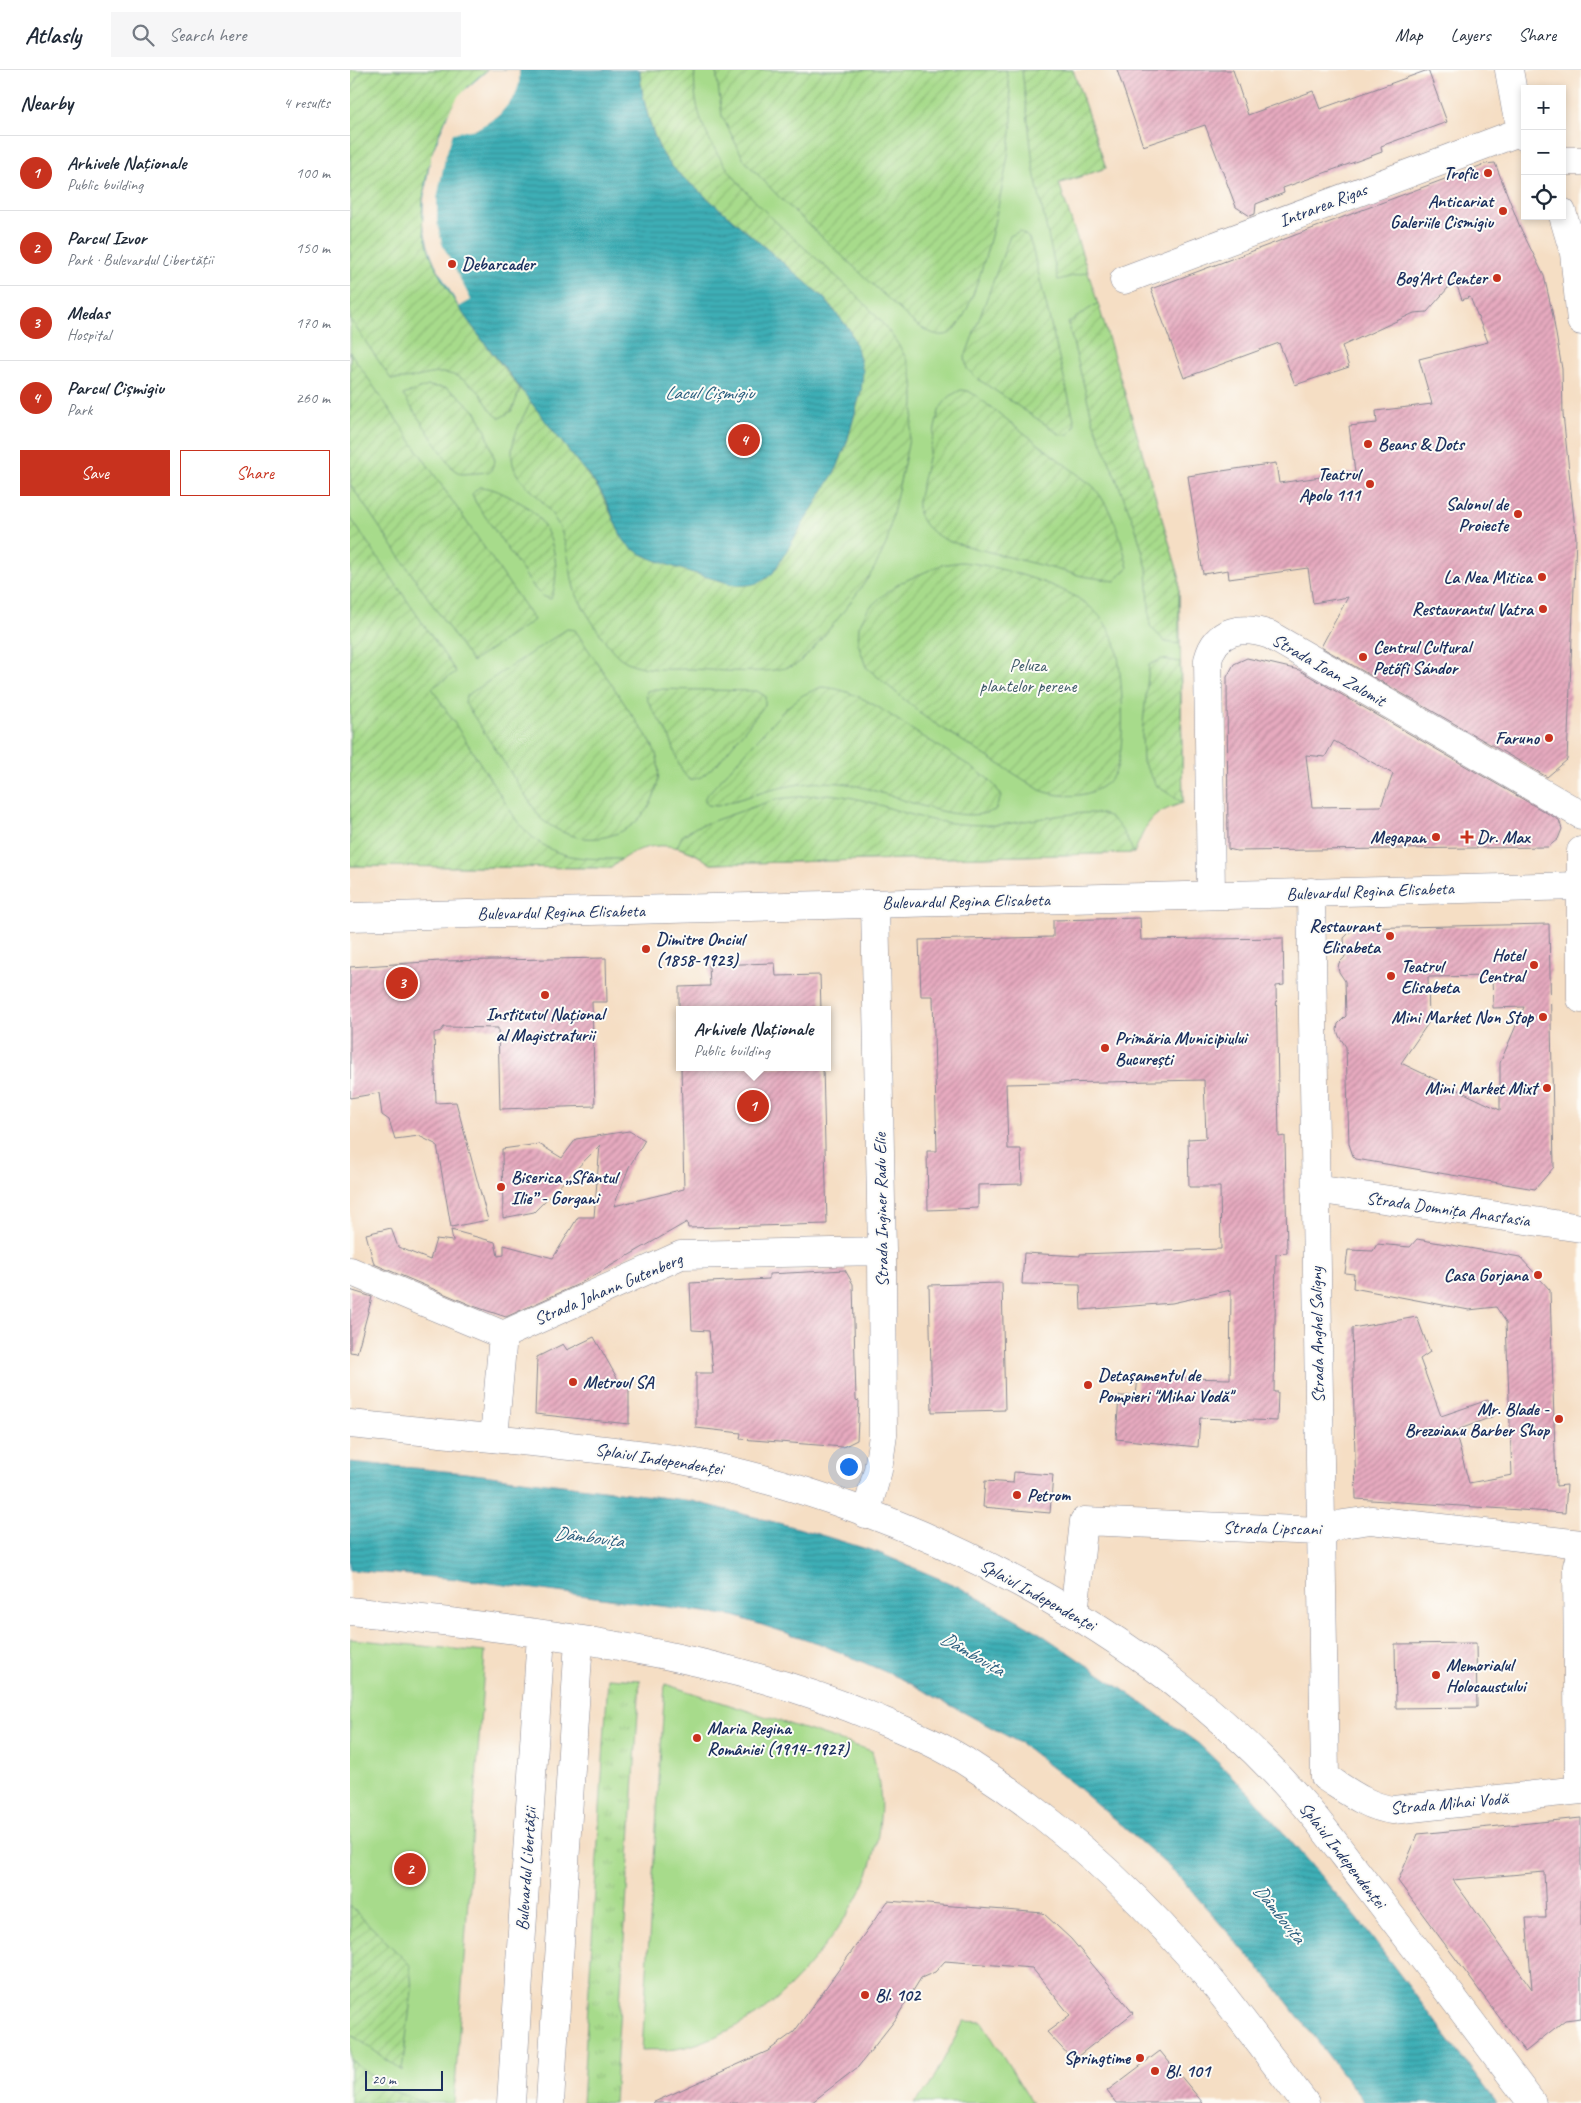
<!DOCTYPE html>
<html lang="en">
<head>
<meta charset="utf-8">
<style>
  :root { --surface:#fff; --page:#f6f6f7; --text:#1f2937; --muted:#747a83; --line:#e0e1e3; --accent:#c8321e }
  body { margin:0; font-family:Caveat,sans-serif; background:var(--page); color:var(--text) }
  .controls { position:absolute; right:15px; top:15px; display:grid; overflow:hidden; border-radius:0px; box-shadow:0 2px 8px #0003 }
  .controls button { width:45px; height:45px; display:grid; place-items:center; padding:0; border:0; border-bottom:1px solid var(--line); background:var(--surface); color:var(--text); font:25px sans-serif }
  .scale { position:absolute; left:15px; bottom:12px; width:78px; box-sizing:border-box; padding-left:5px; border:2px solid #1b2f5e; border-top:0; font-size:14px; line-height:18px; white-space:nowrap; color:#1b2f5e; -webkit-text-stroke:4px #fdfcf7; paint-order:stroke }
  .you { position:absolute; left:498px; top:1396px; width:18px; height:18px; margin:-12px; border:4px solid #fff; border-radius:50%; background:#1a73e8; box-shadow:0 0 0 8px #1a73e833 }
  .badge { display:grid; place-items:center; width:32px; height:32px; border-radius:50%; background:var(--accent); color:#fff; font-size:16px; font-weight:700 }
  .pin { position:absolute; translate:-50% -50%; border:2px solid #fff; box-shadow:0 1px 5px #0006 }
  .popup { position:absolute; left:326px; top:936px; width:155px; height:65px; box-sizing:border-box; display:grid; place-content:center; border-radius:0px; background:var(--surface); filter:drop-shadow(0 1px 4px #0005); font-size:16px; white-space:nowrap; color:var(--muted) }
  .popup b { font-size:19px; color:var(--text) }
  .popup::after { content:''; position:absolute; left:50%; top:100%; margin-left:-10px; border:10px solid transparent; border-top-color:var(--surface) }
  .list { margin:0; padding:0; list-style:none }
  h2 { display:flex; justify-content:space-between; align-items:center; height:65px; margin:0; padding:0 20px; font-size:21px }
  h2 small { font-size:16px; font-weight:400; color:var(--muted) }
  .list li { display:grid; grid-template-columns:32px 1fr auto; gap:15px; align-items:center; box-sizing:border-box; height:75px; padding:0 20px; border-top:1px solid var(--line) }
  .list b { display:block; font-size:19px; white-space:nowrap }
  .list p { margin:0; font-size:16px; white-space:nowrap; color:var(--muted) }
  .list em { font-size:16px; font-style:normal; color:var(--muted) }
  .actions { display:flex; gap:10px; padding:15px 20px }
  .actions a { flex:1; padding:11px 0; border:1px solid var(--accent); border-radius:0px; text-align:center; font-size:18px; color:var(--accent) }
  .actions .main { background:var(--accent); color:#fff }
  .icon { flex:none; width:28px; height:28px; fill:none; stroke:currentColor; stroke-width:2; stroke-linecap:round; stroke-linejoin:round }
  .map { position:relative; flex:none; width:1231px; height:2033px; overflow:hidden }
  header { display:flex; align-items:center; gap:30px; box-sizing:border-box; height:70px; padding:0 25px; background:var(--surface); border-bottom:1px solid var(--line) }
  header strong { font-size:24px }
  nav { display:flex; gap:28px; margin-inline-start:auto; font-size:18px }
  .search { width:350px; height:45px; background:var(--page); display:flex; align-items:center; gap:12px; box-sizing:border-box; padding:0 18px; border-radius:0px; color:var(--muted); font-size:19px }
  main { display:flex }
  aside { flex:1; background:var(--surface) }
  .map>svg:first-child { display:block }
</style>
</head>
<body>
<header>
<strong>Atlasly</strong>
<div class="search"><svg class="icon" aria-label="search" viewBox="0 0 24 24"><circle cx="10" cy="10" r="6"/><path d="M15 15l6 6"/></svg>Search here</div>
<nav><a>Map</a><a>Layers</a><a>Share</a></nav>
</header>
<main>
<aside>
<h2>Nearby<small>4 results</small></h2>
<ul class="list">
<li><span class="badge">1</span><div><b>Arhivele Naționale</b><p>Public building</p></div><em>100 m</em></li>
<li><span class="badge">2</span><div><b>Parcul Izvor</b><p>Park · Bulevardul Libertății</p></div><em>150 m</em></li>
<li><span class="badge">3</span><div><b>Medas</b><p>Hospital</p></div><em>170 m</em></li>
<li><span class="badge">4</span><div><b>Parcul Cișmigiu</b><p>Park</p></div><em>260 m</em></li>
</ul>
<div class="actions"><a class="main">Save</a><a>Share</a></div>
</aside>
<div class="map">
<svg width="1231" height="2033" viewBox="0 0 1231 2033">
  <defs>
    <pattern id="grass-tufts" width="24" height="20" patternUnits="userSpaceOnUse" patternTransform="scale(1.25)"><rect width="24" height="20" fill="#a7db8b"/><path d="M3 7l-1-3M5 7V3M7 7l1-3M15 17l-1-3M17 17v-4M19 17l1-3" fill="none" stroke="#8fbc7a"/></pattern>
    <pattern id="garden-furrows" width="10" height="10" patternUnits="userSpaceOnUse" patternTransform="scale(1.25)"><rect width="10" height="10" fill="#a7db8b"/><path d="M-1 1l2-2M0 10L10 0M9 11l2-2" fill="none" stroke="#8fbc7a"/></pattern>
    <pattern id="water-rules" width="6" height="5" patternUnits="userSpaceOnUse" patternTransform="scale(1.25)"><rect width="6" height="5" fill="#3eafb6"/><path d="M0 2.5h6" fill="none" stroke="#338f97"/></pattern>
    <pattern id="building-hatch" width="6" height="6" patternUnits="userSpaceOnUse" patternTransform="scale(1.25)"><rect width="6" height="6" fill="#e7aabf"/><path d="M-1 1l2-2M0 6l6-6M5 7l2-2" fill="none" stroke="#ba8b9e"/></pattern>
  </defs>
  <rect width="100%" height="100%" fill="#fdfcf7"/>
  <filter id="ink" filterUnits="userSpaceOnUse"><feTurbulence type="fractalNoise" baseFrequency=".02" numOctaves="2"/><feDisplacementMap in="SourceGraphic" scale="10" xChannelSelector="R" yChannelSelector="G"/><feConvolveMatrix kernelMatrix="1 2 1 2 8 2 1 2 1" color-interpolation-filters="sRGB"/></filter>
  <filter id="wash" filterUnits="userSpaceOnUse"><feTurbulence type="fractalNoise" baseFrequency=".0096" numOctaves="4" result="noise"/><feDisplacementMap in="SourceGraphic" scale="20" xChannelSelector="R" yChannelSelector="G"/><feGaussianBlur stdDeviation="1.12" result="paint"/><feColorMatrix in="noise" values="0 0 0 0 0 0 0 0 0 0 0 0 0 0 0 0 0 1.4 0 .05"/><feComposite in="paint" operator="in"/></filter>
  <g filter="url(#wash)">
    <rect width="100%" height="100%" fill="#f5dec4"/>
    <path fill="url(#grass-tufts)" stroke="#618574" d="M258,1608L290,1610L264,2033H232Z"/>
    <path fill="#a7db8b" stroke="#618574" d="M0,0H723L756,98L709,114L744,221L829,506L833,733C799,744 798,751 784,783L361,794C327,769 292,769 261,798L0,796Z
      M0,1569L135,1582L104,2033H0Z
      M315,1614L522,1681C527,1702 533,1726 530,1748C528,1770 523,1794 514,1814C499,1851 435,1931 400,1949C378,1961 351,1975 326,1979C315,1981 303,1979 292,1980Z
      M614,1951L632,1952L682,2033H564L578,2019Z"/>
    <path fill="url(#garden-furrows)" stroke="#618574" d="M15,0H138C110,19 96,44 85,76C77,99 71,129 73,154C79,208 137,276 170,319L162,341L150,348C138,342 136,328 126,319C90,288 77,312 41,309L0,249V24L7,7Z
      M290,0H345C335,103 468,178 527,247C543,266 560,287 563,312C567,340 559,367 554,394C548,420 542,446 537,472C532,482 528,492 522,502C512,518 459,589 445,595C416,606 371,600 340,599C316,599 286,602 267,585C256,575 228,532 224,518C219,497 218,476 209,456C204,447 197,436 189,428C183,421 174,415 168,406C153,382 169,354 181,332L250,421L271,465L487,398L497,372L511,321L499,259L474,228L328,103C321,96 315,89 311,81C302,65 289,18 290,0Z
      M366,0H656C659,15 662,30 662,46C663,82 629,242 602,262C590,271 574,259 564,253L430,128L394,90L372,46Z
      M672,0H723L756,98L709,113L738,202L708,210L684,102Z
      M670,161L679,168L682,177L725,353L723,359L719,364L711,365L705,361L628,309L617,299L615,287L660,166Z
      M748,233L829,506V574L815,572L800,556L797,498L785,456L743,351L718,253Z
      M0,282L184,550L122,592L0,414Z
      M78,316L96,318L107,324L126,342L136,361L145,391L140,402L111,404L103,399L53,325Z
      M611,320L618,321L625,325L744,417C765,445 770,464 778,498L765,511L732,506L601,472C584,466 566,452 568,431L589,341C595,330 600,325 611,320Z
      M129,417C140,417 148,421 158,426C166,430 174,434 181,440C204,460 212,500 201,529L192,526L185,519L126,433L122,424Z
      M0,447L106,602L82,618L167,751C198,789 226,789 271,789L261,798L0,796Z
      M610,492C639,493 709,514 732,531C740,536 749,545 754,552C758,558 764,568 766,576C772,601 778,686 763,706C746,729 713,729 690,720L576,648L516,597L508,573L509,556L518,539L531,527L550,513L591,495Z
      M217,559L225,560C243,587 262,614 280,642C289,655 301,669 306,684C316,716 297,753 265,764C238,774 213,766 191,749L115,633L116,626Z
      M812,589L830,592L833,733L807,716L793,692L792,664L799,595Z
      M471,617C506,618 538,644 567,663C591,677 614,692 637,708L646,717L651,727L645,740C604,759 534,717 490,713C446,709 408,724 367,736L358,735L355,732V727L436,638L453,625Z
      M305,619L407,621L415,626V635L368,693L351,707L340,710C329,701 328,691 324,679C318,659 303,645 296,626L297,621Z
      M478,724C514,727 546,742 581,750C602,754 623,755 645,755C670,754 739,736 758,746C771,754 777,769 784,783L361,794L344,783L327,777L332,766L346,757L426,729Z
      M0,1836L60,1895L62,1920L52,2001L0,1963Z
      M0,1990L41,2020L76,2033H0Z"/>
    <path fill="url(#water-rules)" stroke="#2c6f8a" d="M138,0H290C289,18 302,65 311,81C315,89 322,96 328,103L474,228L499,259L507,278L513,302L511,321L497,372L487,398L423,503C410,514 401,516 385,515C359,507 297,492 279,476C267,465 263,443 255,429C248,415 236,402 226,390C204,362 182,334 161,306C129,266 78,206 73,153C71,128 77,99 85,75C96,44 110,19 138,0Z
      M0,1392L116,1403L342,1431L448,1458L527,1482L609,1517L685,1560L775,1621L849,1674L899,1723L1007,1848L1147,2033H1015L923,1914L825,1802L727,1717L670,1673L552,1609L468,1573L384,1546L119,1510L0,1500Z"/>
    <path fill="#f5dec4" d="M138,0H169V14L165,26L149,45L137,53L126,59L103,63L95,88L87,129V152L92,174L121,230L109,237L85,193L79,178L73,154L74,129L81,86L99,42L109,25Z"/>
    <g id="blocks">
      <path fill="url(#building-hatch)" fill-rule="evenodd" d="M767,0H883L898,45L963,21L970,39L1078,0L1097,52L1031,76L1032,82L933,118L934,123L906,134L905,144L900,146L886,137L855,55L793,76Z
        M1145,93L1170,157L1194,206L1202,241L1212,299L1213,344L1226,468L1217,690L1197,707L971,577L998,527L963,533L958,498L879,509L878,500L853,504L838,406L926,393L929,413L1005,402L999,356L1027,353L1026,341L1082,334L1069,289L1138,272L1120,227L1112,230L1105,210L1077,242L1064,243L992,276L999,297L945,315L929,273L834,308L801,219L1135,94Z
        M897,588L949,600L1209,750L1212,759L1208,769L1198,777L887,781L878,779L877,607L884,594ZM984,671L1043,704L1031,736L962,737L956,685L975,687Z
        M790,848L791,870L933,868L934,915L926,916L929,1067L935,1066L937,1183L926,1184L924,1322H928L927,1351L850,1348L848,1377L766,1369L769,1326H786L788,1307L880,1309L881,1220L822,1233L731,1240L730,1215L672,1214L674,1183L730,1186V1184L871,1179L870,1117H839L838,1069L856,1068L854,1010L656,1014L658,1079H671L672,1114L628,1115V1138L578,1140L577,1081H587L583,926H571L569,870L703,867V850Z
        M1199,854L1204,1097L1185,1119L1006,1089L1003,1086L999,1074L996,977L989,966L987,960L988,954L996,946L995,911L989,902L988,898L989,893L995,887L994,868L1004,858ZM1142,906L1143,938L1174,937L1150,993V1040L1051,993L1079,952L1078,907Z
        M256,888L257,932H242L245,1036L150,1039L148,958L94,957L91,961L84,963L86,1033L106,1032L138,1150L101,1157L87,1075L69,1066L45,1069L39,1050L32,1045L29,1023L0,1028V897L90,891Z
        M425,893L426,906L470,905L471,940H329V917L360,916L359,895Z
        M331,997H473L477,1154L338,1158L337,1152L229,1214L156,1247L126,1237L24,1194L16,1164L41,1158L48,1177L80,1190L86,1169L103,1171L101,1160L145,1172L148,1186L154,1185V1175L203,1188L228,1147H244L250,1075L184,1142L153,1148L152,1079L189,1074L212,1088L226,1069L279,1061L295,1070L279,1097L264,1136L334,1119Z
        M1067,1169L1170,1187L1200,1220L1206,1416L1217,1415L1215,1443L1006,1429L1002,1258L1067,1247L1080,1282L1070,1289L1091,1346L1138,1330L1144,1346L1105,1361L1119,1413L1162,1405L1156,1252L1146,1237L1119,1240L1003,1218L1004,1204L995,1203L998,1180L1023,1181L1027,1174L1060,1177Z
        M495,1200L503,1214L506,1330L509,1331L507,1370L493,1377L390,1369L391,1363L346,1358V1303H363L359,1261L342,1260L340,1213L419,1209V1204Z
        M652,1213L655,1340L582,1342L579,1215Z
        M0,1220L22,1227L7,1283L0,1282Z
        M244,1267L271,1315L279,1316V1354L185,1344L187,1287L213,1274L217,1280Z
        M664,1402L703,1405L700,1443L633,1437L635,1411L663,1413Z
        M1126,1573L1127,1637L1046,1638L1045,1574Z
        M1231,1748V1948L1215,1950L1175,1982L1048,1811L1068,1764ZM1194,1802L1196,1848H1176L1182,1919L1103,1810Z
        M538,1831L693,1843L721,1869L783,1943L723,1990L697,1962L720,1945L682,1898L595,1891L585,1902L571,1908L545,1950L508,1997L461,2033H302L418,1981L444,1962Z
        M810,1981L853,2033H766L757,2021Z"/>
    </g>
  </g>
  <g filter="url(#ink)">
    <use href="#blocks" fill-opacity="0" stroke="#888691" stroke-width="1"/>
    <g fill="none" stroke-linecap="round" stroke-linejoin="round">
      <g stroke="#888691" stroke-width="29">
        <path id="street" d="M1159,0L1166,40L1175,67
          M1212,91H1231
          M1212,142L1224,183L1231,251
          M774,210L1172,61
          M1231,781V929
          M961,822L975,1707
          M861,825L858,590C866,558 893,556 920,565L1231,745
          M965,1119L1231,1158
          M0,1201L153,1265L331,1185L532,1181
          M144,1368L153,1265
          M516,1444L528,1400L533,1365L532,1181L525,834
          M724,1544L734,1451L970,1461L993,1454L1021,1450L1231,1474
          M975,1707C996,1720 1017,1737 1043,1740L1231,1720
          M1229,1720L1227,1496L1231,1482"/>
      </g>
      <g stroke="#888691" stroke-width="29">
        <path id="primary" d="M0,847L1231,816
          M0,1354C67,1361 134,1367 201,1374C246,1379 291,1383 336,1391C555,1433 804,1561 950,1730C974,1757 995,1787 1017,1815C1073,1887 1127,1960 1182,2033
          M0,1541C179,1560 361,1579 528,1649C561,1663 595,1677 624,1697C713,1754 794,1831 862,1912C894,1951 924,1993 955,2033
          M161,2033L191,1565
          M200,2033L229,1570"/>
      </g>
      <use href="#street" stroke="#fff" stroke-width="28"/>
      <use href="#primary" stroke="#fff" stroke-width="28"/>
    </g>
  </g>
  <g fill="#c8321e" stroke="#fdfcf7" stroke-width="2">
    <circle cx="1138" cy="103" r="5"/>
    <circle cx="1153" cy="141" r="5"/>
    <circle cx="102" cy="194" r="5"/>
    <circle cx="1147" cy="208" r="5"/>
    <circle cx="1018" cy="374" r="5"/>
    <circle cx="1020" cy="414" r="5"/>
    <circle cx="1168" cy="444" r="5"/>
    <circle cx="1192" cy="507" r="5"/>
    <circle cx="1193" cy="539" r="5"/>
    <circle cx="1013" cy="587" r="5"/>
    <circle cx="1199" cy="668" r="5"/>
    <circle cx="1086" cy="767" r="5"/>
    <path d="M1114.5 759.5h5v5h5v5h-5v5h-5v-5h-5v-5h5z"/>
    <circle cx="1040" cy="866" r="5"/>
    <circle cx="296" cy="879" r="5"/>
    <circle cx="1184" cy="895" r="5"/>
    <circle cx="1041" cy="906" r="5"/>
    <circle cx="195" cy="925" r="5"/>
    <circle cx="1193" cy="947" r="5"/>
    <circle cx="755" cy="978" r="5"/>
    <circle cx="1197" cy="1018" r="5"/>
    <circle cx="151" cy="1117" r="5"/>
    <circle cx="1188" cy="1205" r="5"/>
    <circle cx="223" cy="1312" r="5"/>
    <circle cx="738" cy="1315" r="5"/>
    <circle cx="1209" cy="1349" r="5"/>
    <circle cx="667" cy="1425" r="5"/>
    <circle cx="1086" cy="1605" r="5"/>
    <circle cx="347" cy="1668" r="5"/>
    <circle cx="515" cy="1925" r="5"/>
    <circle cx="790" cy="1988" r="5"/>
    <circle cx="805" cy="2001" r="5"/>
  </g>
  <g text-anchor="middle" stroke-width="4" stroke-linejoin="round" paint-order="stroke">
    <g font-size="18" font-weight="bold" fill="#1b2f5e" stroke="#fdfcf7" text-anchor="end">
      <text x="1128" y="109">Trofic</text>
      <text x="1143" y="137">Anticariat<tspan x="1143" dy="21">Galeriile Cismigiu</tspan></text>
      <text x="112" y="200" text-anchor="start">Debarcader</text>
      <text x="1137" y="214">Bog'Art Center</text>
      <text x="1028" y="380" text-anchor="start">Beans &amp; Dots</text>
      <text x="1010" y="410">Teatrul<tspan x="1010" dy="21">Apolo 111</tspan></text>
      <text x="1158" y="440">Salonul de<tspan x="1158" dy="21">Proiecte</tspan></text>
      <text x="1182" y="513">La Nea Mitica</text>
      <text x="1183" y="545">Restaurantul Vatra</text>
      <text x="1023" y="583" text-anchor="start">Centrul Cultural<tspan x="1023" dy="21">Petőfi Sándor</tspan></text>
      <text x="1189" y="674">Faruno</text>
      <text x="1076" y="773">Megapan</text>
      <text x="1127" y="773" text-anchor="start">Dr. Max</text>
      <text x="1030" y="862">Restaurant<tspan x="1030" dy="21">Elisabeta</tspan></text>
      <text x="306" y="875" text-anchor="start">Dimitre Onciul<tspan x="306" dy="21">(1858-1923)</tspan></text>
      <text x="1174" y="891">Hotel<tspan x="1174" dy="21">Central</tspan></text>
      <text x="1051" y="902" text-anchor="start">Teatrul<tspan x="1051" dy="21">Elisabeta</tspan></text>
      <text x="195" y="950" text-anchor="middle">Institutul Național<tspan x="195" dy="21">al Magistraturii</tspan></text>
      <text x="1183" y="953">Mini Market Non Stop</text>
      <text x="765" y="974" text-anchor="start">Primăria Municipiului<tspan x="765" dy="21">București</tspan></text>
      <text x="1187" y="1024">Mini Market Mixt</text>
      <text x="161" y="1113" text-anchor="start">Biserica „Sfântul<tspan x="161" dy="21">Ilie” - Gorgani</tspan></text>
      <text x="1178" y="1211">Casa Gorjana</text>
      <text x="748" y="1311" text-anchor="start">Detașamentul de<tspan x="748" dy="21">Pompieri "Mihai Vodă"</tspan></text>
      <text x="233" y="1318" text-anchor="start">Metroul SA</text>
      <text x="1199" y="1345">Mr. Blade -<tspan x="1199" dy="21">Brezoianu Barber Shop</tspan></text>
      <text x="677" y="1431" text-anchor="start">Petrom</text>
      <text x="1096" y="1601" text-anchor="start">Memorialul<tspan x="1096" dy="21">Holocaustului</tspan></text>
      <text x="357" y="1664" text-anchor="start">Maria Regina<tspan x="357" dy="21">României (1914-1927)</tspan></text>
      <text x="525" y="1931" text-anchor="start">Bl. 102</text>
      <text x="780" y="1994">Springtime</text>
      <text x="815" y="2007" text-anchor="start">Bl. 101</text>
    </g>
    <g font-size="18" fill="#1b2f5e" stroke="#fdfcf7">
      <text transform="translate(973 135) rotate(-21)" y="6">Intrarea Rigas</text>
      <text transform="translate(979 600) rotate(30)" y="6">Strada Ioan Zalomit</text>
      <text transform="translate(1020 821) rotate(-2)" y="6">Bulevardul Regina Elisabeta</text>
      <text transform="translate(616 831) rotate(-1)" y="6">Bulevardul Regina Elisabeta</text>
      <text transform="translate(211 842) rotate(-1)" y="6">Bulevardul Regina Elisabeta</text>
      <text transform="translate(1098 1139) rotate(8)" y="6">Strada Domnița Anastasia</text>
      <text transform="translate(531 1140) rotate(-91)" y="6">Strada Inginer Radu Elie</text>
      <text transform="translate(258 1219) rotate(-23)" y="6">Strada Johann Gutenberg</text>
      <text transform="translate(967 1265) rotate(-91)" y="6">Strada Anghel Saligny</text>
      <text transform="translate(309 1389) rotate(9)" y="6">Splaiul Independenței</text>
      <text transform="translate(922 1458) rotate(1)" y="6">Strada Lipscani</text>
      <text transform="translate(688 1525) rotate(29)" y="6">Splaiul Independenței</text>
      <text transform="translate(1099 1733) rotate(-5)" y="6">Strada Mihai Vodă</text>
      <text transform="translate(993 1785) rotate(52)" y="6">Splaiul Independenței</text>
      <text transform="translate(176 1799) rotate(-86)" y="6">Bulevardul Libertății</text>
    </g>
    <g font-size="18" fill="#3e5a69" stroke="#fdfcf7">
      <text x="678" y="601">Peluza<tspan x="678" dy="21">plantelor perene</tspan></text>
    </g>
    <g font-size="19" font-style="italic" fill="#275c7d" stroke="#fdfcf7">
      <text x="359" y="329">Lacul Cișmigiu</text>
      <text transform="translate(239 1466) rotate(7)" y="7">Dâmbovița</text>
      <text transform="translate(623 1583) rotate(30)" y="7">Dâmbovița</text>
      <text transform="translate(930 1843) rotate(51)" y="7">Dâmbovița</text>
    </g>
  </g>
</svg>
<div class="controls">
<button>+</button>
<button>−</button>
<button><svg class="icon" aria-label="locate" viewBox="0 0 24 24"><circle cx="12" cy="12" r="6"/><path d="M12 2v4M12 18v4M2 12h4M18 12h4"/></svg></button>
</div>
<div class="scale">20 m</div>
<div class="you"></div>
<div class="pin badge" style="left:403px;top:1036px">1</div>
<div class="popup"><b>Arhivele Naționale</b>Public building</div>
<div class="pin badge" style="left:60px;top:1799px">2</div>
<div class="pin badge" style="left:52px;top:913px">3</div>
<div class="pin badge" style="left:394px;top:370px">4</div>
</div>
</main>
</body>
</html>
